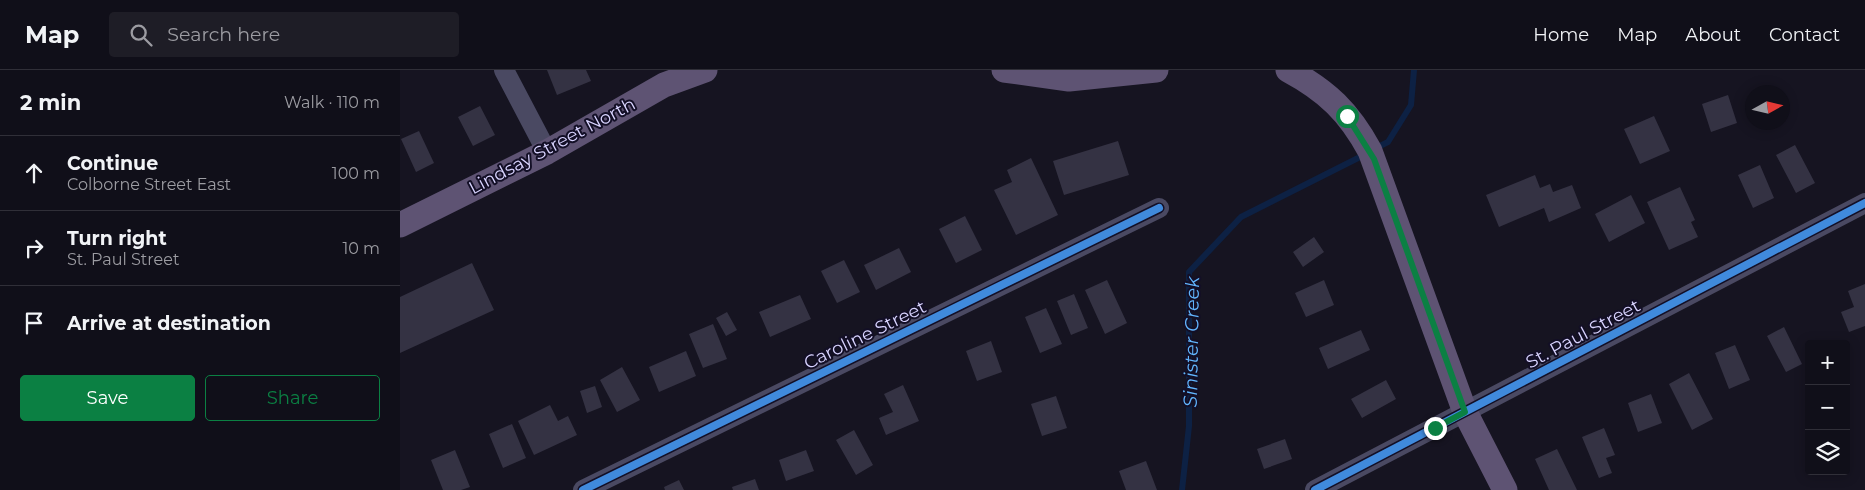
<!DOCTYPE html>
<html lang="en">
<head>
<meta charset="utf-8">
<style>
  :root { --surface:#100f19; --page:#1e1d26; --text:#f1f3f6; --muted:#9c9ca2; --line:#302f38; --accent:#0b8043 }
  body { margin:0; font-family:Montserrat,sans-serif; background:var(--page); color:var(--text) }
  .controls { position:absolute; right:15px; bottom:15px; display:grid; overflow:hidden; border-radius:5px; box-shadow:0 2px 12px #0003 }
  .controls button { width:45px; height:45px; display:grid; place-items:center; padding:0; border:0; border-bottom:1px solid var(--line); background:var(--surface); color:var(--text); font:25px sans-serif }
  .compass { position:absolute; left:1345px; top:15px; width:45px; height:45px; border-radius:50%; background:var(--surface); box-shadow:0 2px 12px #0003; rotate:82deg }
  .stop { position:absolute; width:15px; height:15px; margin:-11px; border:4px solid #0b8043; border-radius:50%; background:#fff }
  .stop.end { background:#0b8043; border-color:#fff; box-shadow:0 1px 5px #0008 }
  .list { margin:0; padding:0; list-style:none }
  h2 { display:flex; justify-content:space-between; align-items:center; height:65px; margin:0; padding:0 20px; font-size:21px }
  h2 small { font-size:16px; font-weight:400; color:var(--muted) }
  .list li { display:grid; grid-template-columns:32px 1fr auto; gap:15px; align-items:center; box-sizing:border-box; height:75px; padding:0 20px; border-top:1px solid var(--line) }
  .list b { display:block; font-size:19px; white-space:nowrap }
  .list p { margin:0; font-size:16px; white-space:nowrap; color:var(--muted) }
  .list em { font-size:16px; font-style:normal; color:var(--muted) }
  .actions { display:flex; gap:10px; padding:15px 20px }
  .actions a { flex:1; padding:11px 0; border:1px solid var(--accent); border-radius:5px; text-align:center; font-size:18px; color:var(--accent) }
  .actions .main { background:var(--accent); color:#fff }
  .icon { flex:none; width:28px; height:28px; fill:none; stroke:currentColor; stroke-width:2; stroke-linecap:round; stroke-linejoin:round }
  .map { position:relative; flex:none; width:1465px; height:420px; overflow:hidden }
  header { display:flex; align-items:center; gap:30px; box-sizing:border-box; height:70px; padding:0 25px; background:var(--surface); border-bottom:1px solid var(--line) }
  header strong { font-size:24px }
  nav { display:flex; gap:28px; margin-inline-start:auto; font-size:18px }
  .search { width:350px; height:45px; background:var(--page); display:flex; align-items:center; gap:12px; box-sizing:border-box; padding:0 18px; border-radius:5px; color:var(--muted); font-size:19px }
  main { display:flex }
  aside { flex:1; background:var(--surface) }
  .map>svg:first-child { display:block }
</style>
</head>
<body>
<header>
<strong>Map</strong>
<div class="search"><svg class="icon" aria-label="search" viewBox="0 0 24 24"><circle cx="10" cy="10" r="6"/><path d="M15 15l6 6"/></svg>Search here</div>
<nav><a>Home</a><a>Map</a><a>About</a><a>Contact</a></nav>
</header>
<main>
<aside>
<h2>2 min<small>Walk · 110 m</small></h2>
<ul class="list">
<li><svg class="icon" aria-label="ahead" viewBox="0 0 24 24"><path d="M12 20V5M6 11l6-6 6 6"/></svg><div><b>Continue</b><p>Colborne Street East</p></div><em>100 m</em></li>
<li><svg class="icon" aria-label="right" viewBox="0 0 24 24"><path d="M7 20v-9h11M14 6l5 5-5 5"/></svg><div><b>Turn right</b><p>St. Paul Street</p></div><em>10 m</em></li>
<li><svg class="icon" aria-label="arrive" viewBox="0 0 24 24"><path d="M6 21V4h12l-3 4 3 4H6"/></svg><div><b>Arrive at destination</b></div></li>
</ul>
<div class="actions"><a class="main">Save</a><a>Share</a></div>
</aside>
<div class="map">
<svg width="1465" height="420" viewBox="0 0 1465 420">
  <rect width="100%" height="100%" fill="#161421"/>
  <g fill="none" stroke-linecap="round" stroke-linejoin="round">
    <path stroke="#0d2144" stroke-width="6" d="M974,79L988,72L1011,35L1014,0
      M782,420L789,356V202L841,147L966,84"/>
  </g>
  <path fill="#343243" d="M147,0H186L191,11L157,25Z
    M1328,25L1337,53L1311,62L1302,34Z
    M80,36L95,65L73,76L58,47Z
    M1254,46L1270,81L1240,94L1224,59Z
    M19,61L34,93L16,102L1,69Z
    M718,71L729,105L664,125L653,91Z
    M1395,75L1415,113L1396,123L1376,85Z
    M631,88L658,145L616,165L594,120L612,112L607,100Z
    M1360,95L1374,128L1353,138L1338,105Z
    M1135,105L1140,118L1150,114L1153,122L1172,115L1181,138L1149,152L1144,138L1099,157L1086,125Z
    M1280,117L1295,150L1291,152L1298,167L1269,180L1247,132Z
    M1231,125L1245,153L1209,172L1195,144Z
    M565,146L582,180L556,193L539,159Z
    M914,167L924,182L903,197L893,182Z
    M499,178L511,202L476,220L464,195Z
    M444,190L460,222L437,233L421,201Z
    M72,193L94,240L0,283V227Z
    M707,210L727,253L705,264L685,220Z
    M924,210L934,235L906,247L895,223Z
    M1465,214V256L1449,262L1441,242L1454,237L1448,221Z
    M674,224L688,258L671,265L657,231Z
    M400,225L411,249L370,267L359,242Z
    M646,238L662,274L640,283L625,247Z
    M327,242L337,260L326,266L316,248Z
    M313,254L327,289L303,298L289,264Z
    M1384,257L1402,294L1386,302L1367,266Z
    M961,260L970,280L928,299L919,278Z
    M591,271L602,302L577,311L566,281Z
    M1335,275L1350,310L1329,319L1315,283Z
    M286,281L296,306L259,322L249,297Z
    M222,297L240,330L217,342L200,310Z
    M1289,303L1313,349L1292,360L1269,314Z
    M986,310L996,329L962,348L951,329Z
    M503,315L519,351L486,365L479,348L493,342L484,324Z
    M195,316L202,337L187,343L180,321Z
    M1251,324L1262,353L1238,362L1228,333Z
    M656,326L667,358L642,366L631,334Z
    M150,335L158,351L168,346L177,365L134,385L118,351Z
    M112,354L126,388L103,398L89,364Z
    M1204,358L1215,385L1206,388L1212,403L1199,408L1182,367Z
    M454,360L473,395L456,405L436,370Z
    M885,369L892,389L864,399L857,379Z
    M1157,379L1177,420H1149L1135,389Z
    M55,380L70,417L61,420H43L31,390Z
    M406,380L414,401L386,411L379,390Z
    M746,391L757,420H726L719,401Z
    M355,409L359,420H333L332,417Z
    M279,410L284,420H265L264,417Z"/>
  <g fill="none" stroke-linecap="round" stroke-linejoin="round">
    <path stroke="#4a4962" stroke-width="20" d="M104,0L147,82
      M183,420L759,138
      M915,420L1465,133"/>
    <path stroke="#5e5373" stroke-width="25" d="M604,0L669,9L756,0
      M888,0C927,21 949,42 970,81L1065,342L1105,420
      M0,155L147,82L264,15L305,0"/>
    <g stroke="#130f26" stroke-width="11">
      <path id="cycleway" d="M183,420L759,138
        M915,420L1465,133"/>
    </g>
    <use href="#cycleway" stroke="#408adc" stroke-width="8"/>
  </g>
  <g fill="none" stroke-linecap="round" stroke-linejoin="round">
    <path stroke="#0b8043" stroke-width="6" d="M947,46L974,89L1065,342L1035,358"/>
  </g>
  <g text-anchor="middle" stroke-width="4" stroke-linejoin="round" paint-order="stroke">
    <g font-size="18" fill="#d9d4ff" stroke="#130f26">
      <text transform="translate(152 76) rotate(-28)" y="6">Lindsay Street North</text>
      <text transform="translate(1183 264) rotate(-28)" y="6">St. Paul Street</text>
      <text transform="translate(465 265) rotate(-26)" y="6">Caroline Street</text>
    </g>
    <g font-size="19" font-style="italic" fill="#62b6ff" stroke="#130f26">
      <text transform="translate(791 272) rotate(-89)" y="7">Sinister Creek</text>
    </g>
  </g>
</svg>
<div class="controls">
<button>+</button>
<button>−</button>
<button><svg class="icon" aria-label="layers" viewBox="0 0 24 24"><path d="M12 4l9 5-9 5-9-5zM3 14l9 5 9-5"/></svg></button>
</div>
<svg class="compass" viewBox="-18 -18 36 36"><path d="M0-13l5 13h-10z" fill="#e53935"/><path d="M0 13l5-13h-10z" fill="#9c9ca2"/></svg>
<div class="stop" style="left:947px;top:46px"></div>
<div class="stop end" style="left:1035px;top:358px"></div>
</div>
</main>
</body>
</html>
